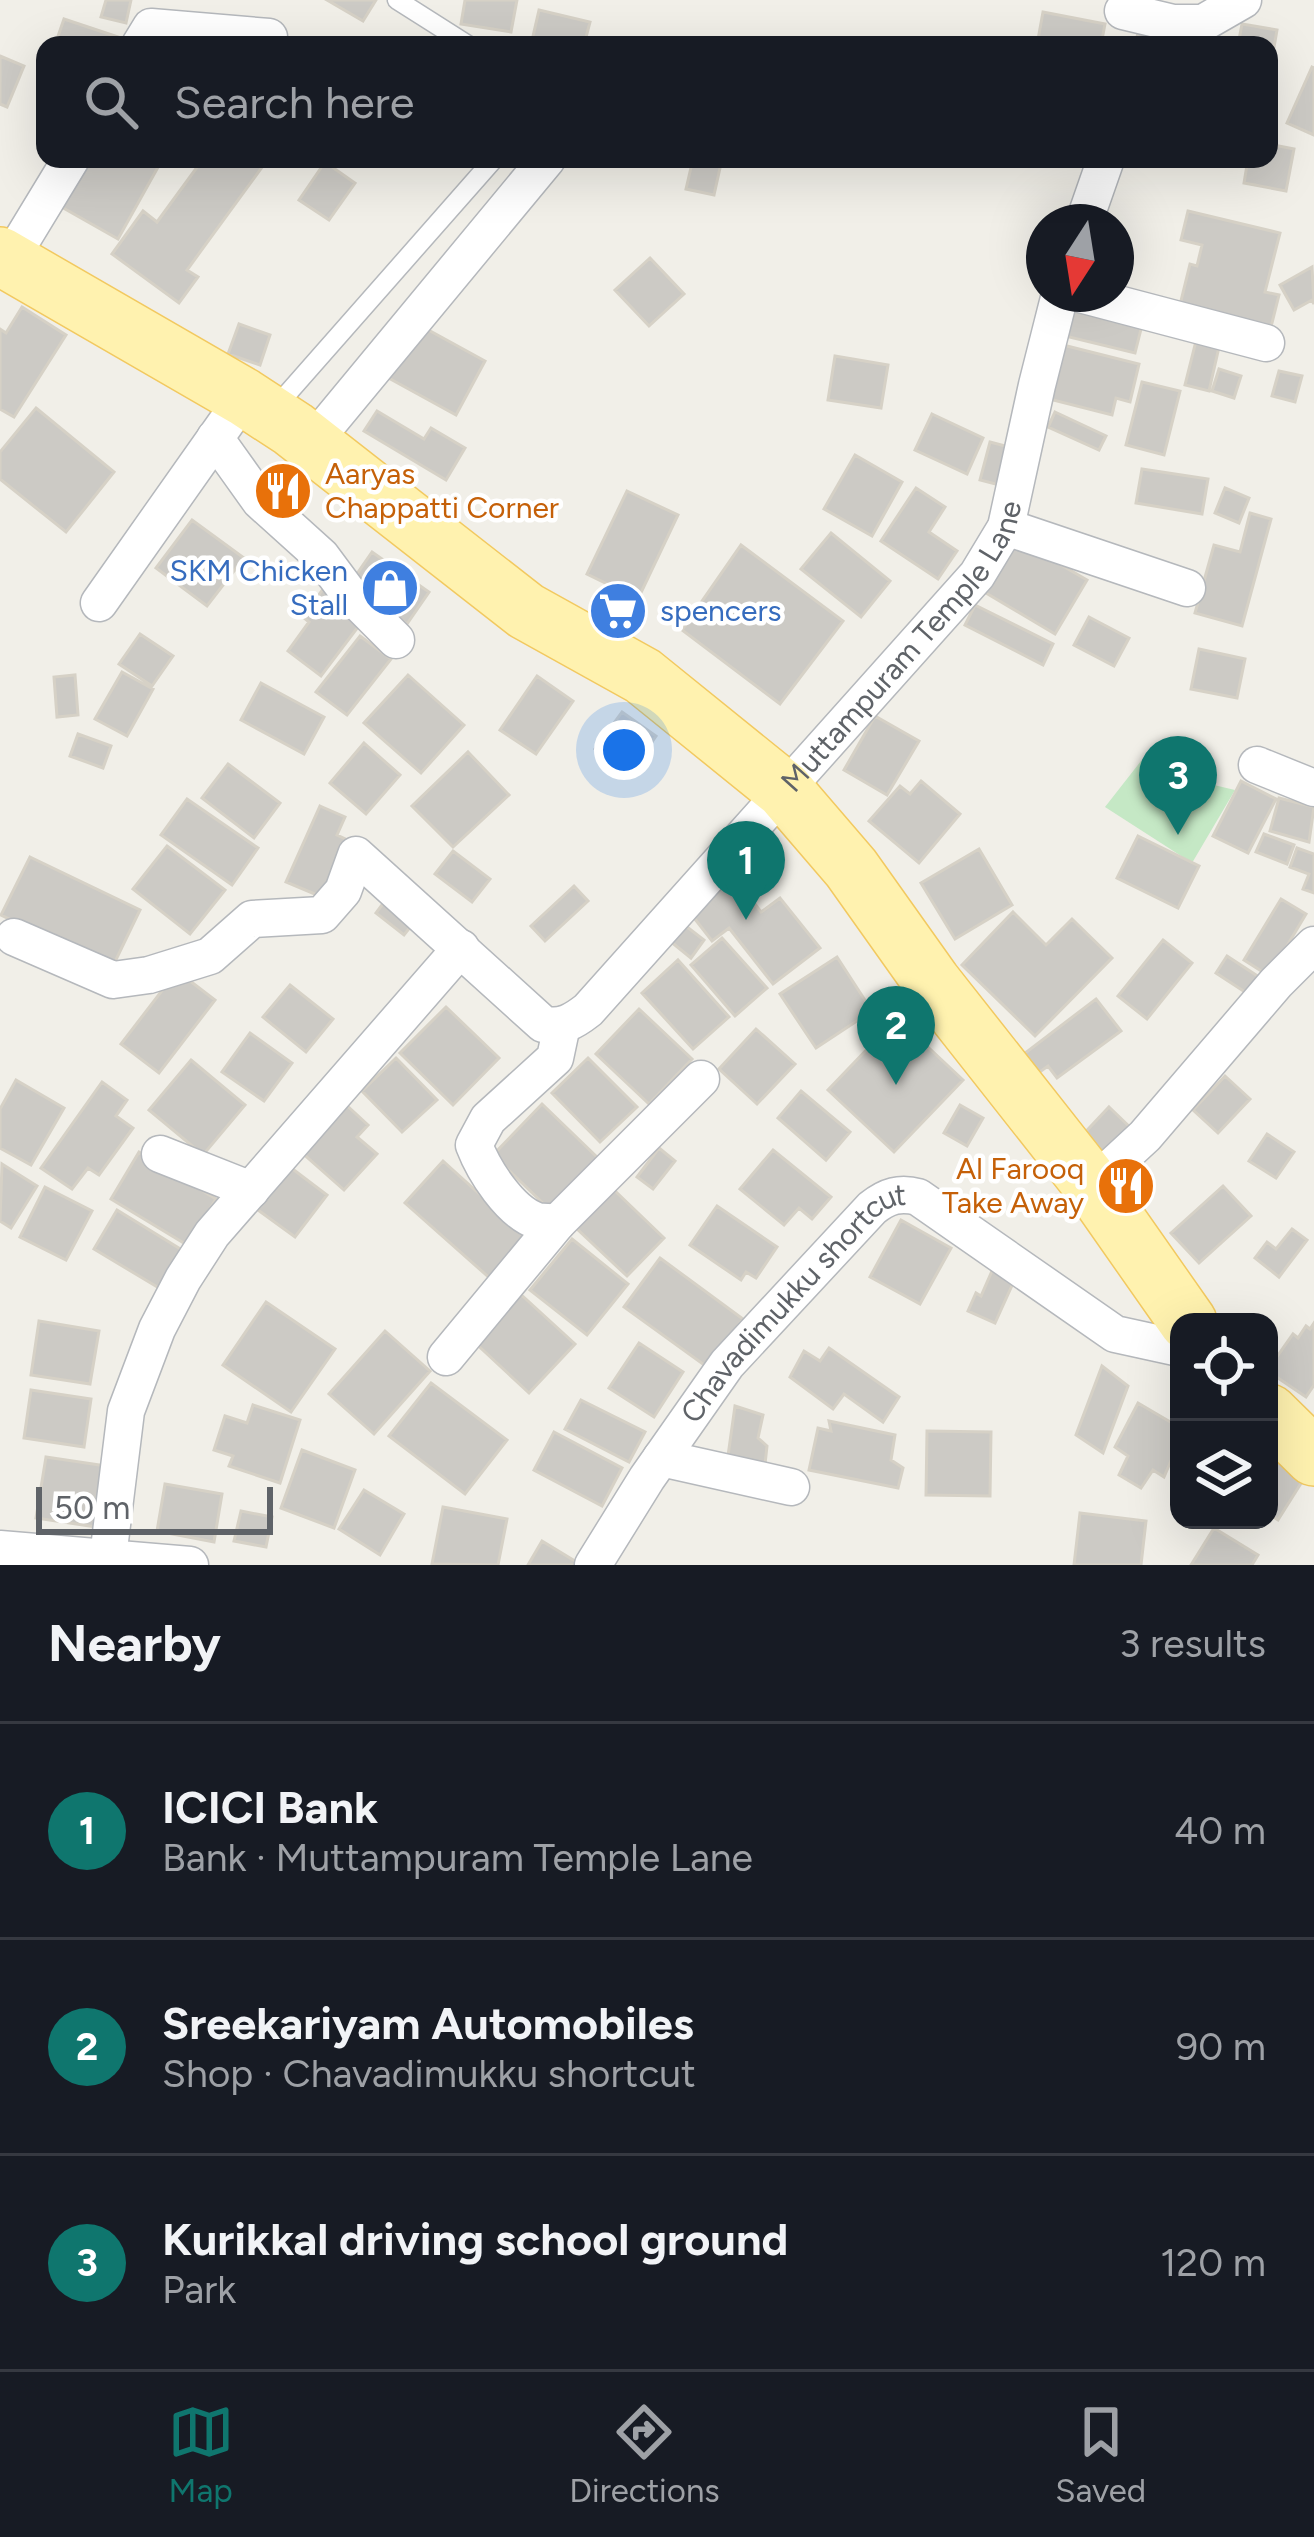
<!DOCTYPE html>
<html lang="en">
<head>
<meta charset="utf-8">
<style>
  :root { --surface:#171b24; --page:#242831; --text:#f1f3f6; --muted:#9ea1a6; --line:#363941; --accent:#0f766e }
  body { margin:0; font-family:Figtree,sans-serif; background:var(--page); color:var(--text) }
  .controls { position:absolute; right:36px; bottom:36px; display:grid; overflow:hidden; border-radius:24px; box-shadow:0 12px 48px #0002 }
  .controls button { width:108px; height:108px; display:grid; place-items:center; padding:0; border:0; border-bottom:3px solid var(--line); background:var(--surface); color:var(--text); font:60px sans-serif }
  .compass { position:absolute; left:1026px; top:204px; width:108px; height:108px; border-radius:50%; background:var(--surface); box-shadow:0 12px 48px #0002; rotate:192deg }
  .scale { position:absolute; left:36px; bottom:30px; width:237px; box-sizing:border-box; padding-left:12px; border:6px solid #5f6368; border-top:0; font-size:33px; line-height:42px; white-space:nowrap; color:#5f6368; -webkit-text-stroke:9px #fff; paint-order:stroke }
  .you { position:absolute; left:624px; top:750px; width:42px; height:42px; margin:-30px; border:9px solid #fff; border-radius:50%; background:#1a73e8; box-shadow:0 0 0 18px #1a73e833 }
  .badge { display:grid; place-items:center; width:78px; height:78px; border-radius:50%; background:var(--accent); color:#fff; font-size:39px; font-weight:700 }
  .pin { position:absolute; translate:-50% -99px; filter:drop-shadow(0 3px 6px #0008) }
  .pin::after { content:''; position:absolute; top:63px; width:42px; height:36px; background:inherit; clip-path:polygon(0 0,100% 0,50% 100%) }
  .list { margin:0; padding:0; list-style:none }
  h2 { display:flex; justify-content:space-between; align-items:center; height:156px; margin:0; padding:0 48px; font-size:51px }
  h2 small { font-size:39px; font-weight:400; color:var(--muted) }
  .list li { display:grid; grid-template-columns:78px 1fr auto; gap:36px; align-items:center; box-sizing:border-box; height:216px; padding:0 48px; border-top:3px solid var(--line) }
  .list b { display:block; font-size:45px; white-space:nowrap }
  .list p { margin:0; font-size:39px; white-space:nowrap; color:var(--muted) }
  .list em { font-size:39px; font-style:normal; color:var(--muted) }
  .icon { flex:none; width:66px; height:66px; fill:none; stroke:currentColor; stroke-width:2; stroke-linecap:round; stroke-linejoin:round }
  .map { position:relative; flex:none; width:1314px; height:1565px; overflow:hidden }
  .search { position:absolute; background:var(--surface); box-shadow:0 12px 48px #0002; left:36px; right:36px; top:36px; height:132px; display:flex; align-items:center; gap:30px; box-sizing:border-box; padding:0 42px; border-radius:24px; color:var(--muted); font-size:45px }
  .sheet { height:804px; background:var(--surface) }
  nav { display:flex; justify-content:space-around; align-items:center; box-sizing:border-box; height:168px; border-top:3px solid var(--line); background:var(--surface); font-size:33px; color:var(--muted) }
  nav a { display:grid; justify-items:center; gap:6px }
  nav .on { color:var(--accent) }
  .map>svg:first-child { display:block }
</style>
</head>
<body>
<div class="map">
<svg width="1314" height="1565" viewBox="0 0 1314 1565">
  <rect width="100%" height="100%" fill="#f1efe8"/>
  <path fill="#c5e8c5" d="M1170,760L1197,781L1235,790L1192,863L1105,807L1141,761Z"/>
  <path fill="#cccac5" stroke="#d6d1c6" stroke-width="3" d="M106,0H131L126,23L101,17Z
    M327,0H376L363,21Z
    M465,0H517L511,32L461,24Z
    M539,10L590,22L584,45H531Z
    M1043,12L1105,24L1101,45H1037Z
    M64,19L118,37L115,45H55Z
    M1242,24L1277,30L1269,76V45H1238Z
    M1140,25L1200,39L1199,45H1135Z
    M0,56L24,66L7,107L0,104Z
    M1312,67L1314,68V135L1287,123Z
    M1269,144L1294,149L1286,191L1244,183L1248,159H1269Z
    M84,159L162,160L118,239L58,205Z
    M203,159H268L187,270L198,277L179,303L112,254L143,211L157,222Z
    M693,159H722L714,195L686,189Z
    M325,162L355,183L329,220L299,200Z
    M1188,211L1280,233L1265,292L1279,295L1271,327L1180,305L1190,264L1197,266L1202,245L1181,240Z
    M650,258L684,294L649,326L615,290Z
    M1312,267L1314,304L1312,300L1294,310L1280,285Z
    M1074,299L1144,317L1135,353L1065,336Z
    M22,307L66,335L14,417L0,409V329L6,333Z
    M412,321L485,361L456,415L383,375Z
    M239,324L270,335L260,365L228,354Z
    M1199,329L1222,334L1209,391L1185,385Z
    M1063,345L1139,364L1130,402L1116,398L1112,415L1049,399Z
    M835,356L888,365L881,408L828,400Z
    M1219,369L1241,376L1234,398L1212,391Z
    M1279,371L1302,376L1295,402L1272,396Z
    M1142,382L1180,391L1164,455L1126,445Z
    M36,408L114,472L66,532L0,479V452Z
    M377,411L424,439L431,428L465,448L446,480L364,431Z
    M1055,412L1106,436L1099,450L1048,427Z
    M932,414L983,438L967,474L915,450Z
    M990,442L1013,448L1003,486L980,480Z
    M855,455L902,482L872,536L824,509Z
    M274,465L309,500L292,517L257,481Z
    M1142,469L1208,479L1202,514L1136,503Z
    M916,488L945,507L929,532L957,551L938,579L881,541Z
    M1225,488L1249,498L1239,523L1215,513Z
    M627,491L678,515L638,599L587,574Z
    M1250,513L1271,519L1242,626L1195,613L1214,545L1240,552Z
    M192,520L244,558L207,606L156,568Z
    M831,533L890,581L861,617L801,569Z
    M1021,533L1051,559L1087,580L1055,634L986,593Z
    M741,545L843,621L780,704L682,630Z
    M372,552L429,592L407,624L350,584Z
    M323,589L364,619L321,676L288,651L309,622L303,617Z
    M975,605L1053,644L1043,665L965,625Z
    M1089,617L1129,638L1114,666L1074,645Z
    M140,634L173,656L152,686L119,664Z
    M360,636L391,659L347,715L316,692Z
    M1199,649L1245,659L1237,698L1191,689Z
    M122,672L153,689L127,736L95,719Z
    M75,675L78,715L57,717L54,677Z
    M408,675L464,725L421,773L364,723Z
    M537,676L573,701L536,754L500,730Z
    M261,683L324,717L304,754L241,720Z
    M622,712L656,736L630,774L595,749Z
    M875,716L919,741L887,795L844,770Z
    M78,734L111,746L103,768L70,756Z
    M364,743L400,775L366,814L330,783Z
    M468,752L509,795L453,847L412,806Z
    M228,764L280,803L254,838L202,798Z
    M921,781L960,814L919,863L869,821L900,786L910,794Z
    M1241,781L1276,799L1248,853L1213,836Z
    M1279,798L1314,807L1309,842L1270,831Z
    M187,799L258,848L232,885L161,835Z
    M320,806L345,817L337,835L354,843L329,900L286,882Z
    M1264,834L1294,845L1287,864L1256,852Z
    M1138,836L1199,866L1178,908L1117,878Z
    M167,846L225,890L190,934L133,889Z
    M1297,848L1314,854V893L1303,889L1309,874L1290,867Z
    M979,849L1012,905L955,939L921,883Z
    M453,851L490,879L472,902L435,874Z
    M30,857L140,910L112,968L1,915Z
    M730,871L761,912L780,898L820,948L773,984L729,928L712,941L684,905Z
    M574,886L588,901L545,941L531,926Z
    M390,894L419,916L404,935L376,913Z
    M1281,899L1306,914L1269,976L1244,960Z
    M1013,912L1046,945L1072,919L1112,958L1035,1036L962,965Z
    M678,920L704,940L691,958L665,937Z
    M722,938L767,988L735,1016L691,965Z
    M1163,940L1192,963L1147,1019L1118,996Z
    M1227,956L1259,977L1248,994L1216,973Z
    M837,957L872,1011L816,1048L780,994Z
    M678,960L729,1017L693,1049L642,993Z
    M177,971L215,1000L159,1073L121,1044Z
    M290,985L333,1019L306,1052L263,1017Z
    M1096,999L1121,1031L1057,1078L1048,1066L1034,1076L1020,1057Z
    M446,1007L499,1058L453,1105L400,1053Z
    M639,1009L692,1059L649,1104L596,1054Z
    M897,1018L963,1080L894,1152L828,1090Z
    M756,1029L795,1064L757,1104L719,1069Z
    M250,1033L292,1063L264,1101L222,1072Z
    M396,1058L437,1100L402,1132L362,1091Z
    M588,1058L637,1107L600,1142L552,1093Z
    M191,1060L245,1105L203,1155L149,1110Z
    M1225,1076L1250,1099L1218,1133L1193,1110Z
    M16,1080L64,1108L31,1165L0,1148V1109Z
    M102,1082L127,1100L116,1116L133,1128L99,1175L88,1168L72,1189L41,1168Z
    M801,1091L850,1132L826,1160L778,1118Z
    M342,1101L368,1125L357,1137L377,1154L344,1190L299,1150Z
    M542,1104L599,1159L550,1210L493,1155Z
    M960,1105L983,1118L967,1146L944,1133Z
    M1109,1107L1134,1131L1102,1165L1077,1141Z
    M1267,1134L1294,1152L1276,1178L1249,1161Z
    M659,1148L675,1161L653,1189L637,1177Z
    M773,1150L831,1197L812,1219L799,1208L784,1225L740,1189Z
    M139,1152L216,1199L187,1245L111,1199Z
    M443,1161L530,1240L493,1281L405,1203Z
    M2,1164L37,1186L11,1228L0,1221Z
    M286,1164L327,1195L295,1237L251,1205Z
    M1223,1186L1251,1216L1199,1263L1171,1233Z
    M45,1187L92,1211L66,1260L20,1237Z
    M613,1189L664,1238L627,1276L576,1228Z
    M717,1206L777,1247L756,1278L746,1272L741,1280L690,1245Z
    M117,1210L182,1250L159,1288L94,1249Z
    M901,1220L951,1248L920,1304L870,1277Z
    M1292,1229L1307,1240L1279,1277L1255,1258L1267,1242L1276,1249Z
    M572,1239L628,1284L587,1335L530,1290Z
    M660,1258L743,1319L707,1367L624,1307Z
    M992,1271L1014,1281L995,1323L968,1311L976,1293L981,1296Z
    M516,1290L575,1344L529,1393L471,1339Z
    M266,1302L335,1349L291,1412L223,1365Z
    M39,1321L99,1331L90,1384L31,1375Z
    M1314,1323V1385L1306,1397L1269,1372V1368L1293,1334L1298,1338L1306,1326L1310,1329Z
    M385,1331L430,1371L374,1434L329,1394Z
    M639,1343L683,1372L654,1417L609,1388Z
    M829,1348L899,1397L883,1422L844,1394L833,1409L790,1377L804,1351L820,1361Z
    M1102,1366L1128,1386L1103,1453L1076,1435Z
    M431,1383L507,1440L465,1494L389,1436Z
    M31,1390L91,1399L84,1447L24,1438Z
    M581,1400L645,1432L629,1462L565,1429Z
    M1138,1403L1179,1427V1442L1164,1477L1153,1470L1141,1488L1119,1475L1128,1456L1115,1447Z
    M253,1405L300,1420L280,1483L229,1466L233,1456L214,1450L225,1416L247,1423Z
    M735,1406L763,1415L758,1438L767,1446L764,1473L727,1463Z
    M829,1421L895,1435L891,1460L903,1468L898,1488L809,1470L818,1428L831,1431Z
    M927,1431L991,1432L990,1496L926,1495Z
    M554,1432L622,1468L602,1506L534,1470Z
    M1269,1444L1310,1469L1278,1520L1269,1514Z
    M302,1450L355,1470L334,1528L281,1508Z
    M46,1457L113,1467L103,1528L36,1518Z
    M165,1484L222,1494L214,1542L157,1531Z
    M364,1490L404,1514L380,1555L339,1529Z
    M443,1507L507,1519L498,1565L432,1564Z
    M241,1511L272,1517L266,1547L234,1541Z
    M1080,1513L1146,1521L1141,1565H1074Z
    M1214,1528L1258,1555L1252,1565H1191Z
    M542,1541L580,1564V1565H528Z"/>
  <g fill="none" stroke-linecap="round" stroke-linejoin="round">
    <g stroke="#b5b8bc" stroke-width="21">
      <path id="lane" d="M397,0L468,45
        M273,410L494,159"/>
    </g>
    <g stroke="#b5b8bc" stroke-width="39">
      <g id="street">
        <path d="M1123,11L1173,23H1203L1243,0"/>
        <path d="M140,45L151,27L269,37"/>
        <path d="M1084,222L1106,159"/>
        <path d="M9,261L71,159"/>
        <path d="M1080,294L1266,343"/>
        <path d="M215,438L260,501L321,556L347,591L396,640"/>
        <path d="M312,443L547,159"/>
        <path d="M1006,527L1187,588"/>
        <path d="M99,603L228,420"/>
        <path d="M1257,765L1314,788"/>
        <path id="s1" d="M14,937L113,980L149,975L210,956L252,919L322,915L343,891L356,855L543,1024C561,1029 574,1021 588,1010L977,575L1006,527L1037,385L1060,294"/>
        <path d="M562,1025L555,1058L488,1119L474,1145C484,1171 510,1212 537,1221C541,1222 553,1222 557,1223L701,1079"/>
        <path d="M160,1154L251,1190"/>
        <path d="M1092,1185L1145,1136L1276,983L1314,945"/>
        <path d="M446,1357L557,1223"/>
        <path d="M661,1458L791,1487"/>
        <path d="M0,1549L190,1565"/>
        <path d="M108,1557L126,1411L157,1329L183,1279L212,1234L461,948"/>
        <path id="s2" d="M593,1565L647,1478L727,1364L872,1208C887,1196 900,1192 918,1197L1115,1334L1179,1348"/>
      </g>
    </g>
    <g stroke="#f2c960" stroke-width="60">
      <path id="primary" d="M0,256L244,397L293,429L526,611L643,676L784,790L851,868L932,982L1092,1185L1188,1322
        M1269,1413L1314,1457"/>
    </g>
    <use href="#lane" stroke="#fff" stroke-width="18"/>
    <use href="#street" stroke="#fff" stroke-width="36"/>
    <use href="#primary" stroke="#fff2af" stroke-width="57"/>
  </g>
  <defs>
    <g id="restaurant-disc" transform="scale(3)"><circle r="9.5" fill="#e8710a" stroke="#fff"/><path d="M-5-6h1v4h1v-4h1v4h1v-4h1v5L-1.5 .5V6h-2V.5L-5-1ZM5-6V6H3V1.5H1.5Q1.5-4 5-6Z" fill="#fff"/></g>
    <g id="shop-disc" transform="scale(3)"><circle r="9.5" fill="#3f7fe0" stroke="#fff"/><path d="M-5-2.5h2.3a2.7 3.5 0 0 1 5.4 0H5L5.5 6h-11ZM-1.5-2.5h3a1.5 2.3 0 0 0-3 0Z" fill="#fff"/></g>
    <g id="supermarket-disc" transform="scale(3)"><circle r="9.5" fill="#3f7fe0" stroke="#fff"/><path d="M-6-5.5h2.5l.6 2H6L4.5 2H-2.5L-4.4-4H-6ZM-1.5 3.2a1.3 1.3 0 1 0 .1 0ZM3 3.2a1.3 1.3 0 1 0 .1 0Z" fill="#fff"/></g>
  </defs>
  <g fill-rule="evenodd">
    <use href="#restaurant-disc" x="283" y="491"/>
    <use href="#shop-disc" x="390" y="588"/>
    <use href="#supermarket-disc" x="618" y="611"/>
    <use href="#restaurant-disc" x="1126" y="1186"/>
  </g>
  <g text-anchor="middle" stroke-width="9" stroke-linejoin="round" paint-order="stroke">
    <g font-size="30" fill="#c56008" stroke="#fff" text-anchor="start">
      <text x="325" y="484">Aaryas<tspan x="325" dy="34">Chappatti Corner</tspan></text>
      <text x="1084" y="1179" text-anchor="end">Al Farooq<tspan x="1084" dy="34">Take Away</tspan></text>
    </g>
    <g font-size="30" fill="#366cbe" stroke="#fff" text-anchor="end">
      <text x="348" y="581">SKM Chicken<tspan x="348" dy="34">Stall</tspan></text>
      <text x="660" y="621" text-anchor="start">spencers</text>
    </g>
    <g font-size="30" fill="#5f6368" stroke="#fff">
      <text dy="10" stroke="none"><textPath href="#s1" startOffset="1188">Muttampuram Temple Lane</textPath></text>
      <text dy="10" stroke="none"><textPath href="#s2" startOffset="333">Chavadimukku shortcut</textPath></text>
    </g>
  </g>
</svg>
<div class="controls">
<button><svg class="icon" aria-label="locate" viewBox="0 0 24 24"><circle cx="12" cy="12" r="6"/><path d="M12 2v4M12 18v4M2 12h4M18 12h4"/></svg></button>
<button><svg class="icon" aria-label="layers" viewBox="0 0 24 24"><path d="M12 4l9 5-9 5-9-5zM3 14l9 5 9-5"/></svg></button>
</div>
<svg class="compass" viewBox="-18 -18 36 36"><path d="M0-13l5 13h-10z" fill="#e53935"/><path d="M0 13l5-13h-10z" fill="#9ea1a6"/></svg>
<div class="scale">50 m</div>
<div class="you"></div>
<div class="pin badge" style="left:746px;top:920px">1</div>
<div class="pin badge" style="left:896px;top:1085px">2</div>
<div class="pin badge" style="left:1178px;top:835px">3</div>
<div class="search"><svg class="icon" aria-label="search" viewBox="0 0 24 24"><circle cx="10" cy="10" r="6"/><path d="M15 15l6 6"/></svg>Search here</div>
</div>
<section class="sheet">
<h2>Nearby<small>3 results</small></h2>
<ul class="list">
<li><span class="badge">1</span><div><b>ICICI Bank</b><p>Bank · Muttampuram Temple Lane</p></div><em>40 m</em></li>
<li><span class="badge">2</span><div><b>Sreekariyam Automobiles</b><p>Shop · Chavadimukku shortcut</p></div><em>90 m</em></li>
<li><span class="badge">3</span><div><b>Kurikkal driving school ground</b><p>Park</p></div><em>120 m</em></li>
</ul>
</section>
<nav>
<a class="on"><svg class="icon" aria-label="map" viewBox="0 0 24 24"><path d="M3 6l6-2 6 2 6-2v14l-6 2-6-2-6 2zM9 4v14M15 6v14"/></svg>Map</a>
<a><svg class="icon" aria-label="directions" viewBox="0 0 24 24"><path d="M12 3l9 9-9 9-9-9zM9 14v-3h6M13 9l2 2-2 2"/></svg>Directions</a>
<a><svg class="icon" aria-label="saved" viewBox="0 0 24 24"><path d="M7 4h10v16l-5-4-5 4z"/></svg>Saved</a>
</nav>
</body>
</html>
